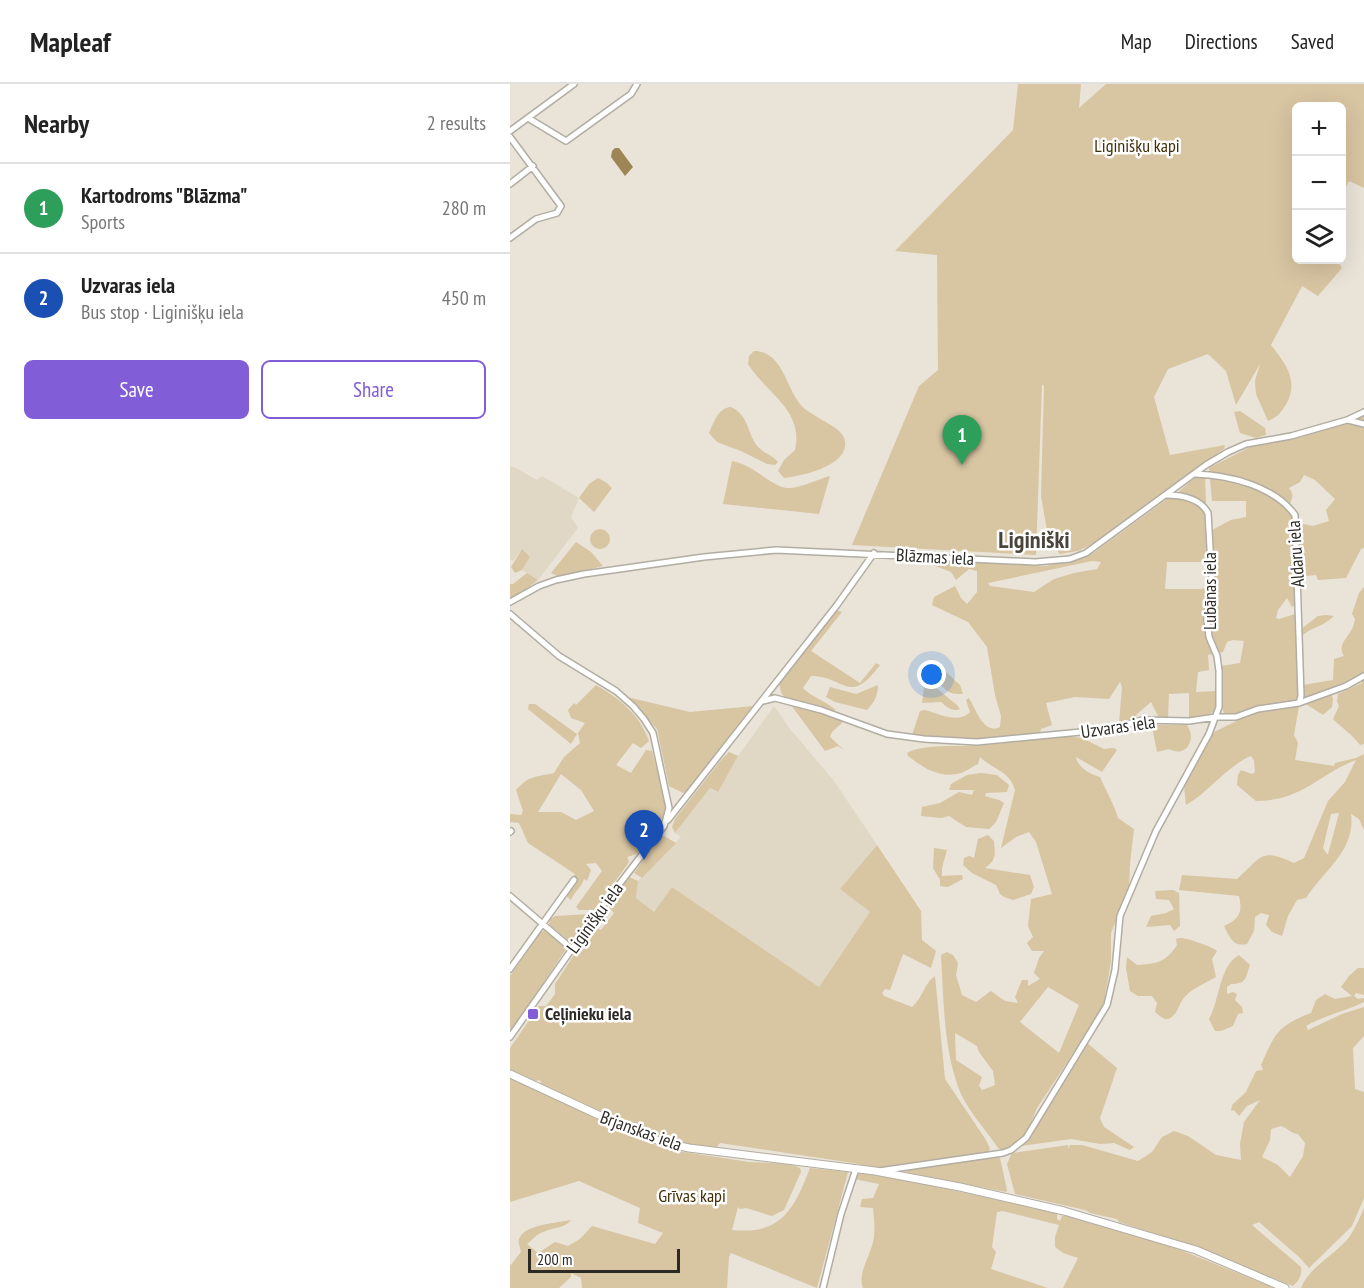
<!DOCTYPE html>
<html lang="en">
<head>
<meta charset="utf-8">
<style>
  :root { --surface:#fff; --page:#f2f2f2; --text:#222; --muted:#767676; --line:#e0e0e0; --accent:#815dd8 }
  body { margin:0; font-family:"PT Sans Narrow",sans-serif; background:var(--page); color:var(--text) }
  .controls { position:absolute; right:18px; top:18px; display:grid; overflow:hidden; border-radius:9px; box-shadow:0 6px 24px #0002 }
  .controls button { width:54px; height:54px; display:grid; place-items:center; padding:0; border:0; border-bottom:2px solid var(--line); background:var(--surface); color:var(--text); font:30px sans-serif }
  .scale { position:absolute; left:18px; bottom:15px; width:152px; box-sizing:border-box; padding-left:6px; border:3px solid #2d2a26; border-top:0; font-size:16px; line-height:21px; white-space:nowrap; color:#2d2a26; -webkit-text-stroke:4px #fff; paint-order:stroke }
  .you { position:absolute; left:422px; top:591px; width:21px; height:21px; margin:-15px; border:4px solid #fff; border-radius:50%; background:#1a73e8; box-shadow:0 0 0 9px #1a73e833 }
  .badge { display:grid; place-items:center; width:39px; height:39px; border-radius:50%; background:var(--accent); color:#fff; font-size:20px; font-weight:700 }
  .pin { position:absolute; translate:-50% -50px; filter:drop-shadow(0 2px 3px #0008) }
  .pin::after { content:''; position:absolute; top:32px; width:21px; height:18px; background:inherit; clip-path:polygon(0 0,100% 0,50% 100%) }
  .list { margin:0; padding:0; list-style:none }
  h2 { display:flex; justify-content:space-between; align-items:center; height:78px; margin:0; padding:0 24px; font-size:26px }
  h2 small { font-size:20px; font-weight:400; color:var(--muted) }
  .list li { display:grid; grid-template-columns:39px 1fr auto; gap:18px; align-items:center; box-sizing:border-box; height:90px; padding:0 24px; border-top:2px solid var(--line) }
  .list b { display:block; font-size:22px; white-space:nowrap }
  .list p { margin:0; font-size:20px; white-space:nowrap; color:var(--muted) }
  .list em { font-size:20px; font-style:normal; color:var(--muted) }
  .actions { display:flex; gap:12px; padding:18px 24px }
  .actions a { flex:1; padding:14px 0; border:2px solid var(--accent); border-radius:9px; text-align:center; font-size:21px; color:var(--accent) }
  .actions .main { background:var(--accent); color:#fff }
  .icon { flex:none; width:33px; height:33px; fill:none; stroke:currentColor; stroke-width:2; stroke-linecap:round; stroke-linejoin:round }
  .map { position:relative; flex:none; width:854px; height:1204px; overflow:hidden }
  header { display:flex; align-items:center; gap:36px; box-sizing:border-box; height:84px; padding:0 30px; background:var(--surface); border-bottom:2px solid var(--line) }
  header strong { font-size:28px }
  nav { display:flex; gap:33px; margin-inline-start:auto; font-size:21px }
  main { display:flex }
  aside { flex:1; background:var(--surface) }
  .map>svg:first-child { display:block }
</style>
</head>
<body>
<header>
<strong>Mapleaf</strong>
<nav><a>Map</a><a>Directions</a><a>Saved</a></nav>
</header>
<main>
<aside>
<h2>Nearby<small>2 results</small></h2>
<ul class="list">
<li><span class="badge" style="background:#2e9e5b">1</span><div><b>Kartodroms &quot;Blāzma&quot;</b><p>Sports</p></div><em>280 m</em></li>
<li><span class="badge" style="background:#1a4fb4">2</span><div><b>Uzvaras iela</b><p>Bus stop · Liginišķu iela</p></div><em>450 m</em></li>
</ul>
<div class="actions"><a class="main">Save</a><a>Share</a></div>
</aside>
<div class="map">
<svg width="854" height="1204" viewBox="0 0 854 1204">
  <rect width="100%" height="100%" fill="#e9e3d8"/>
  <path fill="#e0d7c5" d="M0,382L6,384L27,396L32,392L69,414L61,433L68,444L28,496L12,486L20,473L12,465L3,477L0,475Z
    M264,622L280,645L324,697L367,761L330,805L360,828L309,903L162,803L144,828L126,814L128,797L171,753L165,749L200,704L207,708L228,672Z"/>
  <path fill="#d8c5a2" fill-rule="evenodd" d="M508,0H571L569,24L596,0H854V104L839,97L832,110V22H786V176H827L832,184L808,212L792,202L761,261C776,280 790,298 775,322C770,330 767,333 758,337L746,310L745,297L750,280L726,321L716,287L698,270L658,285L644,313L660,371L715,361L714,365L583,460L568,467L550,470L539,458L531,412L534,302L532,300L526,471L342,461L409,302L428,286L427,171L385,167L503,46Z
    M244,267C272,267 276,303 290,320C295,327 305,331 312,336C322,342 337,348 335,362C333,383 291,392 274,394L268,387L274,376L285,366C294,326 257,310 238,280L239,272Z
    M221,323C238,331 237,346 245,359C251,369 262,370 268,378L265,381L257,380L231,367L207,358L199,349C204,338 208,324 221,323Z
    M730,327L755,344L756,351L746,354L730,349L724,328Z
    M854,331V464L851,465L836,494L808,496L806,491L796,492L794,487L786,486V520L782,523L777,514L768,526L766,534L769,535L785,530L787,596L790,610L788,616L727,631L714,629L711,621V582L730,579L734,557L723,556L717,558L713,568L698,571L699,586L688,588L686,608L709,607C705,631 703,632 679,635V609L659,610L658,634H649L641,618L626,631L627,634L609,639L612,603L610,598L599,615L565,613L536,619L542,641L531,645L530,649L465,655L402,651L410,627L415,626C429,630 448,640 460,628L456,616L459,614C466,625 473,651 490,643L491,632L485,611L477,563L458,538L422,521L424,513L445,502L451,514L457,520L467,508V487L459,485L446,496L441,488L415,478L424,476L536,482L582,470L657,415C705,412 697,442 699,478H657L655,505H691L700,502L702,446L721,436L736,433V417H702L699,384L744,361L788,354L828,342ZM794,391L805,396L825,415L816,426L819,437L803,442L784,438C784,424 767,418 756,411L761,407L779,421C783,414 784,410 779,404L790,398ZM582,477L591,478L587,485L564,489L544,495L524,508L480,502L478,499Z
    M222,377C245,381 262,404 278,404C288,405 309,395 320,392L309,430L213,420Z
    M688,391L695,392L696,419L667,409Z
    M88,394L97,399L102,404L84,428L69,414L79,400Z
    M80 455a10 10 0 1 1 20 0a10 10 0 1 1-20 0Z
    M66,458L81,468L93,482L49,493L41,489Z
    M12,465L20,473L12,486L5,489L1,483Z
    M17,489L28,496L6,513L0,515V500H3Z
    M854,503V660L850,661C842,650 833,645 823,635L829,622L827,617L828,610L852,599L851,591L791,618L793,601L823,596L824,575L834,572C827,561 837,555 842,545C843,544 845,536 845,535L842,530L849,509Z
    M326,526L332,528L301,567L350,599L366,579L370,581C339,623 335,592 301,592L293,604C303,614 316,617 326,626L321,627L275,615L271,608L269,599Z
    M816,531L824,532C813,543 804,542 793,551L791,545L808,532Z
    M422,575L450,601L453,610C449,610 443,610 439,608C431,603 419,589 418,580Z
    M415,595L447,621L450,625C442,628 437,623 431,618L412,619Z
    M86,601C109,614 130,631 139,657L131,664L123,659L106,681L121,689L136,666L142,667L156,720C154,739 138,755 127,770L117,773L119,777L117,781L84,826H69L66,823L92,787L86,779L76,780L81,786L77,797L74,795C71,804 64,808 61,816L52,808L65,790L18,759L9,739L0,738V730L11,731L13,727L6,706C19,691 27,693 44,689L54,673L70,659L68,649L75,639L61,634L58,626L64,619L66,621ZM51,690L71,706L84,727L66,736L51,728H28Z
    M368,601C368,611 364,619 357,626L325,618L316,613L320,603L346,610Z
    M821,610L823,615L822,623L813,631L796,620Z
    M117,613L180,628L244,622L177,708L173,709L159,702L147,645Z
    M19,620H25L67,650L61,660L18,625Z
    M281,621L322,632L333,638L322,648L320,653L334,666L328,662L315,667Z
    M789,622L784,651L788,659L785,676L824,682L825,679L846,674L854,670V746L849,735L841,730C846,766 814,786 796,814L787,816L778,832L772,852L762,848L756,841L759,831L751,829L745,833L744,847L737,860C723,863 720,854 714,842C729,835 733,829 729,812L669,806L672,791L727,795C753,772 750,764 784,779L794,774L818,717L835,698L846,676C809,690 792,717 746,717L727,701L728,691L731,686L742,690L745,688L744,676L741,672C718,681 699,708 676,721L674,701L700,651L704,648L747,627ZM829,729L818,770H817L813,764L821,730Z
    M643,641H677C687,656 676,674 659,665L647,668L642,643Z
    M556,652L572,654L594,665L604,664L607,666L592,688L566,673C568,684 580,690 590,693C596,707 604,720 608,734L624,745L620,780L619,806L601,849V877L593,924L527,1024L517,1049L505,1061L492,1066L488,1064C476,1046 460,1029 451,1010C433,967 434,917 431,871L437,868L443,871L448,879L446,891L452,911L466,918L481,907L495,917L508,919L505,913L512,896H518V902L530,895L524,889L529,874L534,867H522L517,859L523,853L518,842L521,815L542,810L526,758L519,748L506,753L491,764L505,706C500,687 482,685 470,673L468,680C463,682 457,687 451,689C431,695 413,684 398,672L397,669C408,661 446,662 462,662C493,660 525,655 556,652ZM538,903L569,921L549,969L510,938ZM445,949L467,962L469,968L483,987L485,1001L472,1006L469,1002L472,993L446,976Z
    M219,668L228,672L208,708L200,704L165,749L162,743L165,735L211,676Z
    M471,689L487,691L499,701L497,708L476,709L475,712L489,716L494,719L486,738L479,745L456,743L439,732L431,734L411,732L412,723L430,719L449,708L462,711L464,706H439L441,700L457,691Z
    M478,751L484,757C485,771 487,775 475,784L520,791L524,803L521,810L503,816L494,813L490,810L486,801L462,789L453,781L454,774L459,772L464,774L468,755Z
    M154,752L166,759L132,794L124,789L149,753Z
    M367,761L411,827L412,856L426,867L421,884L393,870L380,906L375,905L372,909L374,912L402,923C413,914 414,899 425,892L435,995L476,1056L480,1065L476,1070L370,1085L343,1079L210,1059L206,1064C189,1062 171,1062 155,1056C112,1042 71,1020 30,1001L31,997L28,996L23,999L0,987V964L29,922H36L45,910V900L49,894L78,849L84,843L91,846L104,829L99,823V819L117,792L128,797L126,814L144,828L162,803L309,903L360,828L330,805Z
    M424,764L437,766L432,784V792L452,791L453,795L438,803L430,802V796L423,784Z
    M663,806L669,809L670,842L664,847L660,841L636,843L641,832L656,829L664,825L659,816L646,815L645,807Z
    M81,830L65,855L60,858L39,840L40,835L45,832Z
    M35,846L56,865L3,944L0,945V892L30,849Z
    M670,854C677,854 701,862 707,867L702,875L706,893C696,899 680,905 673,915C668,922 667,932 658,935C653,936 649,931 645,928L647,919L642,912H628L620,907L616,884L617,873L627,881C647,880 656,878 667,861L666,855Z
    M729,871L740,881C735,894 737,900 721,900L717,903V910L723,908L727,910L725,916L732,923L733,929L728,930L723,942L711,947H705L699,935C710,916 709,882 729,871Z
    M848,884H854V911L846,909L844,912L848,915L854,914V918C836,927 815,931 796,942L798,946L832,930L854,923V952L843,964L845,1005L854,1008V1114L842,1142L799,1184L789,1173L749,1138L742,1141L791,1183C792,1191 789,1197 783,1202L662,1155L609,1138L607,1135L580,1129L575,1126L505,1110L497,1080L502,1069L558,1061V1065L560,1061H572L628,1077L642,1068L652,1053L664,1047L678,1052L706,1071L731,1076L730,1060L734,1038L750,1016L737,1022L729,1032L724,1026L721,1027L722,1021L736,1008L746,987L753,986L751,981C765,949 768,942 801,929L806,916L815,910L825,915L842,912L831,903L839,892ZM771,1042C778,1044 781,1050 788,1050L795,1059L793,1072L780,1093L768,1081L752,1073L760,1056L761,1045Z
    M576,958L607,984L590,1034L594,1043L624,1063L620,1066L604,1059L590,1060L561,1055L511,1062L519,1054Z
    M0,994L154,1065L239,1078L281,1080L290,1084L291,1088L274,1126L262,1132L236,1124L230,1125L228,1123L222,1146C272,1151 284,1125 300,1084L338,1088L307,1204L221,1169L219,1173L217,1204H72L71,1194L61,1189V1193L49,1204H0V1182L11,1168C10,1163 7,1157 10,1153C17,1140 48,1139 61,1136C54,1145 43,1143 33,1148C27,1150 22,1156 17,1160L28,1169L45,1158L58,1162L70,1155L82,1142L145,1160L153,1149L128,1139L130,1124L69,1097L0,1118Z
    M485,1073L490,1074L497,1106L496,1108L394,1088L419,1081Z
    M347,1089L381,1093L502,1119L505,1118L547,1129V1135L550,1137L552,1132L558,1131L668,1165L765,1204H553L568,1174L553,1169L545,1163V1153L549,1141L493,1127L487,1128L482,1163L486,1168L481,1185L538,1204H353C347,1188 362,1170 364,1153C365,1144 364,1133 363,1124L350,1123L352,1115L363,1114L369,1100L344,1095Z
    M854,1124V1204H791C798,1185 822,1172 836,1157C844,1148 849,1135 854,1124Z"/>
  <path fill="#9d8556" d="M105,64H109L123,83L115,92L101,73L102,67Z"/>
  <g fill="none" stroke-linecap="round" stroke-linejoin="round">
    <g stroke="#b2ada2" stroke-width="8">
      <path id="minor" d="M18,34L56,57L121,10L127,0
        M0,47L64,0
        M0,53L51,122L47,129L26,135L0,154
        M0,100L23,82
        M838,336L854,340
        M685,390C719,391 764,402 785,431L791,612L789,619
        M0,518L29,502L46,496L74,490L194,473L266,466L525,478L560,475L576,469L696,381L718,368L736,360L781,352L837,336L854,328
        M0,530L49,572L106,607L123,622L134,635L143,649L159,724L154,742L88,828L0,953
        M253,617L265,614L311,626L377,650L414,655L467,658L602,645L632,636L679,637L706,633H726L748,625L789,619L836,602L854,592
        M158,736L327,521L364,469
        M0,748L1,747
        M0,812L62,865
        M0,885L64,796
        M369,1087L493,1069L501,1066L516,1054L597,921L605,886L610,832L646,747L699,650L709,623V587L707,572L699,553L697,535L702,498L698,429C690,414 672,411 656,411
        M313,1204L331,1130L346,1085"/>
    </g>
    <g stroke="#b2ada2" stroke-width="9">
      <path id="secondary" d="M0,990L123,1047L152,1058L179,1064L365,1087L450,1103L554,1127L686,1166L775,1204"/>
    </g>
    <use href="#minor" stroke="#fff" stroke-width="5"/>
    <use href="#secondary" stroke="#fff" stroke-width="7"/>
  </g>
  <rect fill="#815dd8" stroke="#fff" stroke-width="2" x="17" y="924" width="12" height="12" rx="3"/>
  <g text-anchor="middle" stroke-width="5" stroke-linejoin="round" paint-order="stroke">
    <g font-size="18" fill="#402e05" stroke="#fff">
      <text x="627" y="68">Liginišķu kapi</text>
      <text x="182" y="1118">Grīvas kapi</text>
    </g>
    <g font-size="18" fill="#2d2a26" stroke="#fff">
      <text transform="translate(786 470) rotate(-94)" y="6">Aldaru iela</text>
      <text transform="translate(425 473) rotate(3)" y="6">Blāzmas iela</text>
      <text transform="translate(700 507) rotate(-90)" y="6">Lubānas iela</text>
      <text transform="translate(608 643) rotate(-8)" y="6">Uzvaras iela</text>
      <text transform="translate(85 834) rotate(-54)" y="6">Liginišķu iela</text>
      <text transform="translate(131 1047) rotate(20)" y="6">Brjanskas iela</text>
    </g>
    <g font-size="18" font-weight="bold" fill="#2d2a26" stroke="#fff" text-anchor="start">
      <text x="35" y="936">Ceļinieku iela</text>
    </g>
    <g font-size="24" font-weight="bold" fill="#4a453c" stroke="#fff">
      <text x="524" y="464">Liginiški</text>
    </g>
  </g>
</svg>
<div class="controls">
<button>+</button>
<button>−</button>
<button><svg class="icon" aria-label="layers" viewBox="0 0 24 24"><path d="M12 4l9 5-9 5-9-5zM3 14l9 5 9-5"/></svg></button>
</div>
<div class="scale">200 m</div>
<div class="you"></div>
<div class="pin badge" style="left:452px;top:381px;background:#2e9e5b">1</div>
<div class="pin badge" style="left:134px;top:776px;background:#1a4fb4">2</div>
</div>
</main>
</body>
</html>
